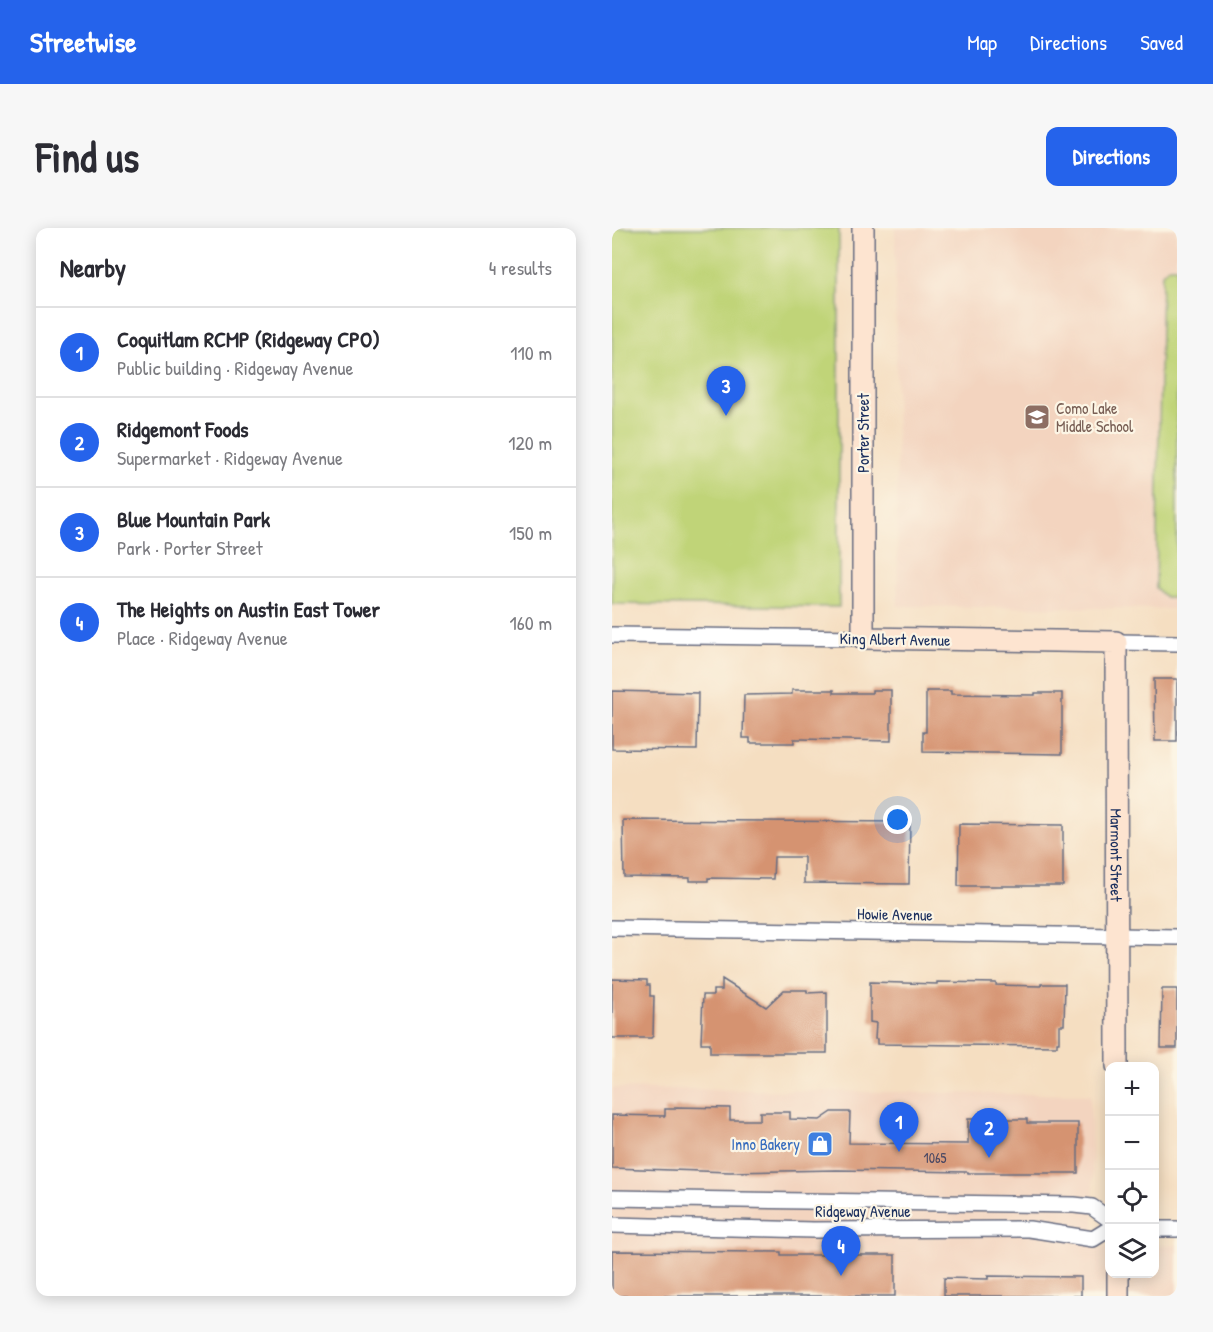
<!DOCTYPE html>
<html lang="en">
<head>
<meta charset="utf-8">
<style>
  :root { --surface:#fff; --page:#f7f7f7; --text:#2b2b33; --muted:#7c7c81; --line:#e1e1e2; --accent:#2563eb }
  body { margin:0; font-family:"Patrick Hand",sans-serif; background:var(--page); color:var(--text) }
  .controls { position:absolute; right:18px; bottom:18px; display:grid; overflow:hidden; border-radius:12px; box-shadow:0 3px 15px #0003 }
  .controls button { width:54px; height:54px; display:grid; place-items:center; padding:0; border:0; border-bottom:2px solid var(--line); background:var(--surface); color:var(--text); font:30px sans-serif }
  .you { position:absolute; left:286px; top:592px; width:21px; height:21px; margin:-15px; border:4px solid #fff; border-radius:50%; background:#1a73e8; box-shadow:0 0 0 9px #1a73e833 }
  .badge { display:grid; place-items:center; width:39px; height:39px; border-radius:50%; background:var(--accent); color:#fff; font-size:20px; font-weight:700 }
  .pin { position:absolute; translate:-50% -50px; filter:drop-shadow(0 2px 3px #0008) }
  .pin::after { content:''; position:absolute; top:32px; width:21px; height:18px; background:inherit; clip-path:polygon(0 0,100% 0,50% 100%) }
  .list { margin:0; padding:0; list-style:none }
  h2 { display:flex; justify-content:space-between; align-items:center; height:78px; margin:0; padding:0 24px; font-size:26px }
  h2 small { font-size:20px; font-weight:400; color:var(--muted) }
  .list li { display:grid; grid-template-columns:39px 1fr auto; gap:18px; align-items:center; box-sizing:border-box; height:90px; padding:0 24px; border-top:2px solid var(--line) }
  .list b { display:block; font-size:22px; white-space:nowrap }
  .list p { margin:0; font-size:20px; white-space:nowrap; color:var(--muted) }
  .list em { font-size:20px; font-style:normal; color:var(--muted) }
  .icon { flex:none; width:33px; height:33px; fill:none; stroke:currentColor; stroke-width:2; stroke-linecap:round; stroke-linejoin:round }
  .map { position:relative; flex:none; width:565px; height:1068px; overflow:hidden; border-radius:12px }
  header { display:flex; align-items:center; gap:36px; box-sizing:border-box; height:84px; padding:0 30px; background:var(--accent); color:#fff }
  header strong { font-size:28px }
  nav { display:flex; gap:33px; margin-inline-start:auto; font-size:21px }
  .intro { display:flex; align-items:center; justify-content:space-between; box-sizing:border-box; height:144px; padding:0 36px }
  h1 { margin:0; font-size:42px }
  .button { padding:15px 27px; border-radius:12px; background:var(--accent); color:#fff; font-size:21px; font-weight:700 }
  main { display:flex; gap:36px; padding:0 36px }
  aside { flex:1; background:var(--surface); border-radius:12px; box-shadow:0 3px 15px #0003 }
  .map>svg:first-child { display:block }
</style>
</head>
<body>
<header>
<strong>Streetwise</strong>
<nav><a>Map</a><a>Directions</a><a>Saved</a></nav>
</header>
<div class="intro"><h1>Find us</h1><a class="button">Directions</a></div>
<main>
<aside>
<h2>Nearby<small>4 results</small></h2>
<ul class="list">
<li><span class="badge">1</span><div><b>Coquitlam RCMP (Ridgeway CPO)</b><p>Public building · Ridgeway Avenue</p></div><em>110 m</em></li>
<li><span class="badge">2</span><div><b>Ridgemont Foods</b><p>Supermarket · Ridgeway Avenue</p></div><em>120 m</em></li>
<li><span class="badge">3</span><div><b>Blue Mountain Park</b><p>Park · Porter Street</p></div><em>150 m</em></li>
<li><span class="badge">4</span><div><b>The Heights on Austin East Tower</b><p>Place · Ridgeway Avenue</p></div><em>160 m</em></li>
</ul>
</aside>
<div class="map">
<svg width="565" height="1068" viewBox="0 0 565 1068">
  <rect width="100%" height="100%" fill="#fcf5e5"/>
  <filter id="ink" filterUnits="userSpaceOnUse"><feTurbulence type="fractalNoise" baseFrequency=".0167" numOctaves="2"/><feDisplacementMap in="SourceGraphic" scale="12" xChannelSelector="R" yChannelSelector="G"/><feConvolveMatrix kernelMatrix="1 2 1 2 8 2 1 2 1" color-interpolation-filters="sRGB"/></filter>
  <filter id="wash" filterUnits="userSpaceOnUse"><feTurbulence type="fractalNoise" baseFrequency=".008" numOctaves="4" result="noise"/><feDisplacementMap in="SourceGraphic" scale="24" xChannelSelector="R" yChannelSelector="G"/><feGaussianBlur stdDeviation="1.35" result="paint"/><feColorMatrix in="noise" values="0 0 0 0 0 0 0 0 0 0 0 0 0 0 0 0 0 1.4 0 .05"/><feComposite in="paint" operator="in"/></filter>
  <g filter="url(#wash)">
    <rect width="100%" height="100%" fill="#f5dec1"/>
    <path fill="#f3d4bf" d="M283,0H565V381L286,378Z
      M0,860L478,867L483,1020L497,1019V1046H542L543,1018L565,1017V1068H0Z"/>
    <path fill="#c0d478" stroke="#6e826b" stroke-width="1.5" d="M0,0H227V379L0,376Z
      M557,39H565V369H553L544,360L550,45Z"/>
    <g id="blocks">
      <path fill="#d59371" d="M542,451H565V513H543Z
        M180,462H222V465H260V462H279V513L189,511H182V515H138V510H131L132,467L180,466Z
        M0,463L86,465L85,522L0,521Z
        M314,463H339V466L423,467V465H450V526L311,524V504H314Z
        M11,592L298,594L297,656L192,655V629H162L161,651L96,650V653H78V650L12,649Z
        M347,596L451,597V658H346Z
        M0,751L35,752V757H38V768H42L41,808L39,810H0Z
        M110,751L154,779L172,762H195V765L215,764V825H98V815H89L91,767H101V762H110Z
        M258,754L325,756V754L384,755V757L429,758V756H453L452,797H447V814H445V818L265,816V811H263L264,795L258,794Z
        M550,761H565V820H549Z
        M63,879L118,880V892H148V884H178V891L208,892L220,884H238L237,915L356,916V891H415V895H466V945H356V944L225,942L118,944L0,940V887L53,888V881H63Z
        M0,1023L169,1024V1027H283V1068H0Z
        M376,1048L469,1049V1068H332V1050L376,1051Z"/>
    </g>
  </g>
  <g filter="url(#ink)">
    <use href="#blocks" fill-opacity="0" stroke="#676c81" stroke-width="1.5"/>
    <g fill="none" stroke-linecap="round" stroke-linejoin="round">
      <g stroke="#676c81" stroke-width="18">
        <path id="street" d="M0,407L251,410
          M504,414L565,415
          M0,700L565,709
          M0,970L462,977L480,979L497,991
          M0,997L201,1002L417,1001L481,1011L497,1001
          M542,1001H565"/>
      </g>
      <g stroke="#676c81" stroke-width="24">
        <g id="secondary">
          <path id="s1" d="M251,0V410L504,414L505,838"/>
          <path d="M506,1046V1068"/>
        </g>
      </g>
      <use href="#street" stroke="#fff" stroke-width="15"/>
      <use href="#secondary" stroke="#fde4d0" stroke-width="21"/>
    </g>
  </g>
  <defs>
    <g id="school-square" transform="scale(1.35)"><rect x="-9" y="-9" width="18" height="18" rx="4" fill="#8d6e63" stroke="#fcf5e5"/><path d="M0-5L7-2L0 1L-7-2ZM-4 1L0 2.5L4 1V4Q0 6-4 4Z" fill="#fff"/></g>
    <g id="shop-square" transform="scale(1.35)"><rect x="-9" y="-9" width="18" height="18" rx="4" fill="#3f7fe0" stroke="#fcf5e5"/><path d="M-5-2.5h2.3a2.7 3.5 0 0 1 5.4 0H5L5.5 6h-11ZM-1.5-2.5h3a1.5 2.3 0 0 0-3 0Z" fill="#fff"/></g>
  </defs>
  <g fill-rule="evenodd">
    <use href="#school-square" x="425" y="189"/>
    <use href="#shop-square" x="208" y="916"/>
  </g>
  <g text-anchor="middle" stroke-width="4.5" stroke-linejoin="round" paint-order="stroke">
    <g font-size="14" fill="#4a4863">
      <text x="323" y="935">1065</text>
    </g>
    <g font-size="16" fill="#785e54" stroke="#fcf5e5" text-anchor="start">
      <text x="444" y="186">Como Lake<tspan x="444" dy="18">Middle School</tspan></text>
    </g>
    <g font-size="16" fill="#1b2f5e" stroke="#fcf5e5">
      <text transform="translate(251 205) rotate(-90)" y="6">Porter Street</text>
      <text transform="translate(283 411) rotate(1)" y="6">King Albert Avenue</text>
      <text dy="6" stroke="none"><textPath href="#s1" startOffset="876">Marmont Street</textPath></text>
      <text transform="translate(283 686) rotate(1)" y="6">Howie Avenue</text>
      <text x="251" y="989">Ridgeway Avenue</text>
    </g>
    <g font-size="16" fill="#366cbe" stroke="#fcf5e5" text-anchor="end">
      <text x="188" y="922">Inno Bakery</text>
    </g>
  </g>
</svg>
<div class="controls">
<button>+</button>
<button>−</button>
<button><svg class="icon" aria-label="locate" viewBox="0 0 24 24"><circle cx="12" cy="12" r="6"/><path d="M12 2v4M12 18v4M2 12h4M18 12h4"/></svg></button>
<button><svg class="icon" aria-label="layers" viewBox="0 0 24 24"><path d="M12 4l9 5-9 5-9-5zM3 14l9 5 9-5"/></svg></button>
</div>
<div class="you"></div>
<div class="pin badge" style="left:287px;top:924px">1</div>
<div class="pin badge" style="left:377px;top:930px">2</div>
<div class="pin badge" style="left:114px;top:188px">3</div>
<div class="pin badge" style="left:229px;top:1048px">4</div>
</div>
</main>
</body>
</html>
